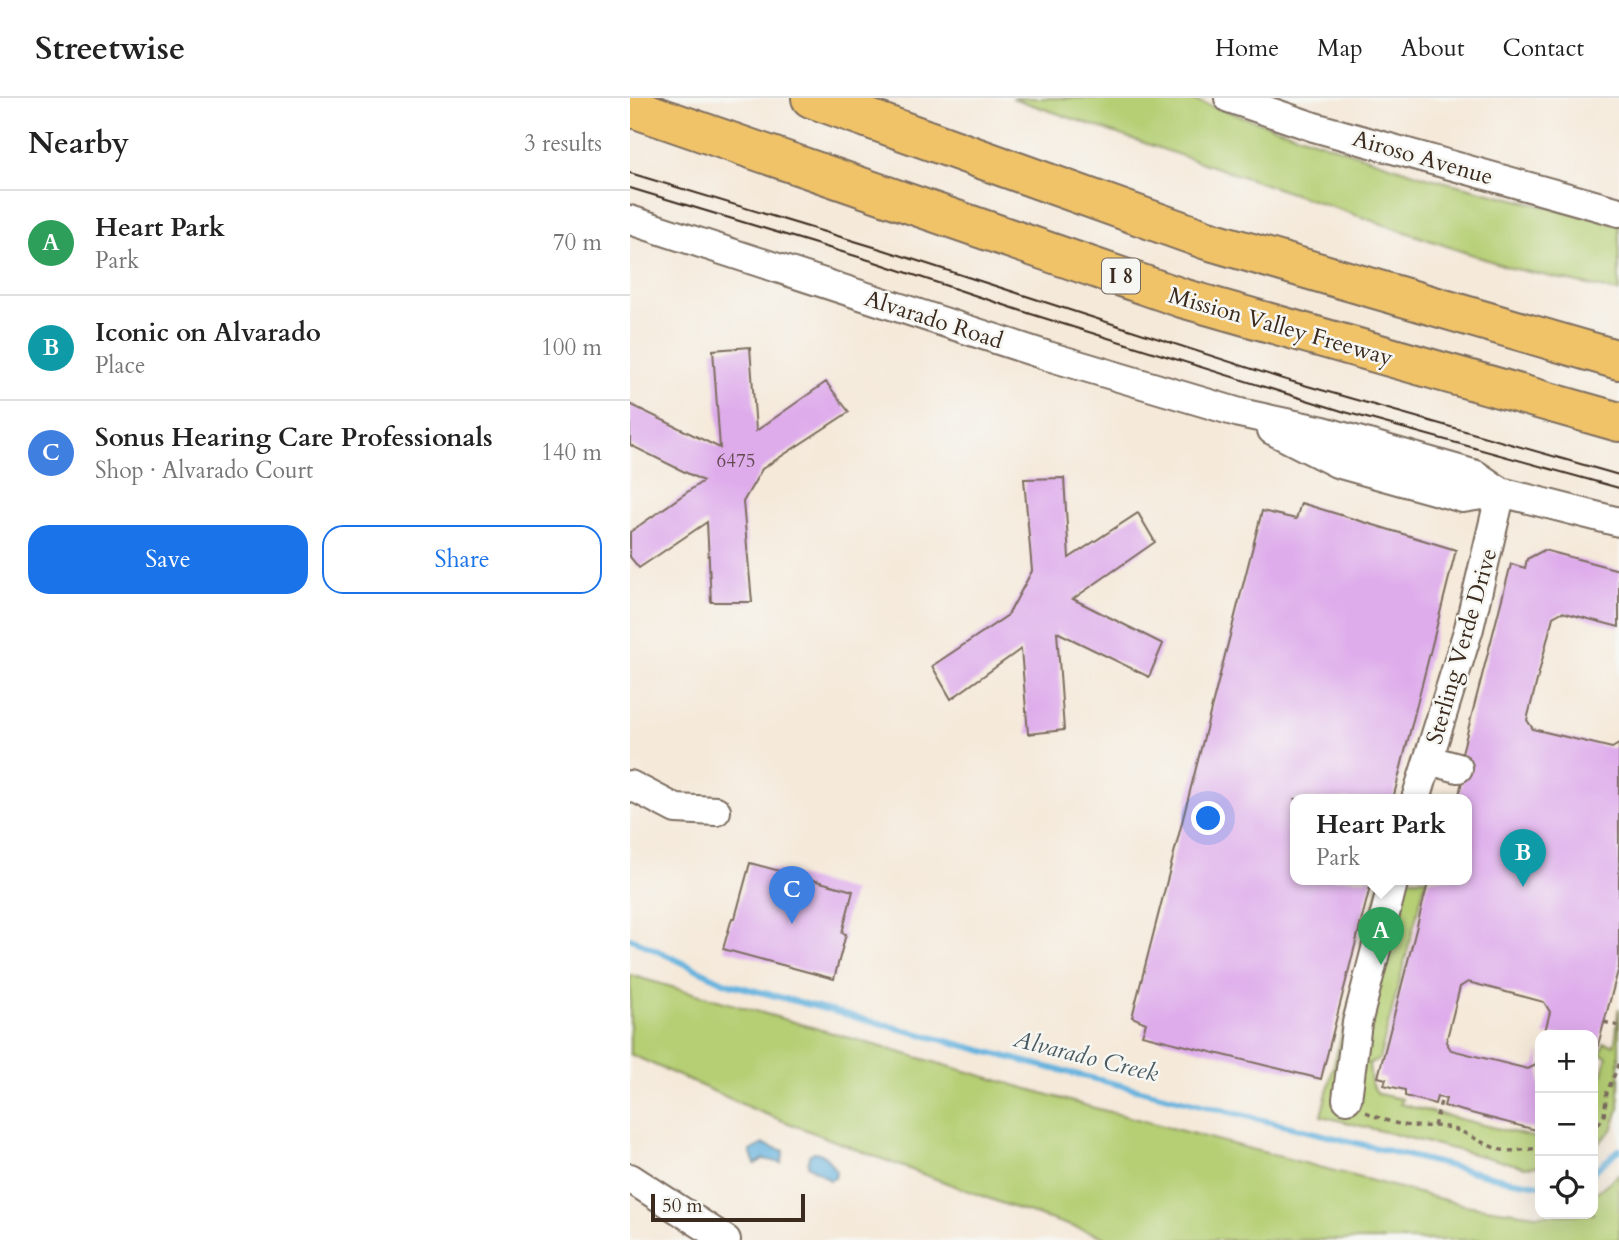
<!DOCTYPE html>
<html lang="en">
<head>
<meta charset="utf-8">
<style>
  :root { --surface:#fff; --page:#f2f2f2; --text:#222; --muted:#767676; --line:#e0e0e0; --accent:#1a73e8 }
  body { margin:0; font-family:Cardo,serif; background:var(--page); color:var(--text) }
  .controls { position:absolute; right:21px; bottom:21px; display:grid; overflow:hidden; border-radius:14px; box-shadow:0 7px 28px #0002 }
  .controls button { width:63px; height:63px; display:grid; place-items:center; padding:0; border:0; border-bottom:2px solid var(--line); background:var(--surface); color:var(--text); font:35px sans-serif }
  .scale { position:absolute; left:21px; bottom:18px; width:154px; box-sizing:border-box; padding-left:7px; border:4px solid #3b2a1e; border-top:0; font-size:19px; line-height:24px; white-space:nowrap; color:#3b2a1e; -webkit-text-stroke:5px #f6f6f2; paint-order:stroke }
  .you { position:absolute; left:579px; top:721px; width:24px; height:24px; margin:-18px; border:5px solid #fff; border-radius:50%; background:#1a73e8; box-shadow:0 0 0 10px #1a73e833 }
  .badge { display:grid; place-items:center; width:46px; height:46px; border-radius:50%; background:var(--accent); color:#fff; font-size:23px; font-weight:700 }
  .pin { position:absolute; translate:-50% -58px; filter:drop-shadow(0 2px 4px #0008) }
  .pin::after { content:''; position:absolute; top:37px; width:24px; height:21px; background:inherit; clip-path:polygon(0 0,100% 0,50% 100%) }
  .popup { position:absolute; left:660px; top:696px; width:182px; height:91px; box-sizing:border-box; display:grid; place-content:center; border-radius:14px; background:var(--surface); filter:drop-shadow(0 2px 5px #0005); font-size:23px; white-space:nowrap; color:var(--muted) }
  .popup b { font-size:26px; color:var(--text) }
  .popup::after { content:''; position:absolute; left:50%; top:100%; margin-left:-14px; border:14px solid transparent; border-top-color:var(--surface) }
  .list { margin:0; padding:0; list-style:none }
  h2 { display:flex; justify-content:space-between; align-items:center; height:91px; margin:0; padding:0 28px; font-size:30px }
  h2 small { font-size:23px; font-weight:400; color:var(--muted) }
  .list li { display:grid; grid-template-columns:46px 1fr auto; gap:21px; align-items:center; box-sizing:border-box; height:105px; padding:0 28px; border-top:2px solid var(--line) }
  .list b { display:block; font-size:26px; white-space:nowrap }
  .list p { margin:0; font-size:23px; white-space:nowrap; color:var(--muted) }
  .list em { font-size:23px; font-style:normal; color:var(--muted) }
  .actions { display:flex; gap:14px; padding:21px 28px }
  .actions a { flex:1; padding:16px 0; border:2px solid var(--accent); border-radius:21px; text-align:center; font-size:24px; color:var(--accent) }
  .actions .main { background:var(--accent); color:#fff }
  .icon { flex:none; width:38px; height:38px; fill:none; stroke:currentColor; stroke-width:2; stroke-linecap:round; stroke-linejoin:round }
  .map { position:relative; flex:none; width:989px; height:1142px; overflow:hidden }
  header { display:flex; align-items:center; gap:42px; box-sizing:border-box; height:98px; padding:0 35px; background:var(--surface); border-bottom:2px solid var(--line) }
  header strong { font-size:33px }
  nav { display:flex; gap:38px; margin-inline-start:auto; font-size:24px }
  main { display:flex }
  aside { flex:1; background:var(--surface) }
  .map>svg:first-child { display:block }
</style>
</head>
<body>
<header>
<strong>Streetwise</strong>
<nav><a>Home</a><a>Map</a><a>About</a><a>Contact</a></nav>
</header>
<main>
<aside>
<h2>Nearby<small>3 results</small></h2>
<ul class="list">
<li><span class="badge" style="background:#2e9e5b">A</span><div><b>Heart Park</b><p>Park</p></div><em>70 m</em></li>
<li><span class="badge" style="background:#0f9aa8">B</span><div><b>Iconic on Alvarado</b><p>Place</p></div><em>100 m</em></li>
<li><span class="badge" style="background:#3f7fe0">C</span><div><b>Sonus Hearing Care Professionals</b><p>Shop · Alvarado Court</p></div><em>140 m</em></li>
</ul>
<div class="actions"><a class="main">Save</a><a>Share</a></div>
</aside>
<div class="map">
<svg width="989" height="1142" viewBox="0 0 989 1142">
  <rect width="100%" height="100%" fill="#f6f6f2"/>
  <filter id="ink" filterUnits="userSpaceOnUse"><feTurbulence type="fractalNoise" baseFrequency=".0143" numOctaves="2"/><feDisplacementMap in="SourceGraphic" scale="14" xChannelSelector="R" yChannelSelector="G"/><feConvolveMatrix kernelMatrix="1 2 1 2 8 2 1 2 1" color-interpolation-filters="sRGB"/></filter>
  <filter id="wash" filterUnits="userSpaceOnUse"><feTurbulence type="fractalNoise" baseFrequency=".00686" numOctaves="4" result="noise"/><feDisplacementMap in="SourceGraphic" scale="28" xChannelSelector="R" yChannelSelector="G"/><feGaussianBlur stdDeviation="1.57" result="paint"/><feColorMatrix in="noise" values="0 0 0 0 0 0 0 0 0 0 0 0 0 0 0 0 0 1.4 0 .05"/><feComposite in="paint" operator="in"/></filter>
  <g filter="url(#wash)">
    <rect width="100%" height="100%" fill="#f5e9d9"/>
    <path fill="#b6cf74" stroke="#787c49" stroke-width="2" d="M382,0H556L796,79L989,127V194L881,170Z
      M751,781H796L749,962L739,965L741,985L748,996L772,1001L770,1006L910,1041V1068L895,1069L691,1018Z
      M0,877L461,1009L834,1107L905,1117L963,1116V1097L989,1076V1142H484L379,1108L225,1051L123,1011L0,956Z
      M989,910V1011L982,1032L963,1051V990H969L977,959L971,956L974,945L984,947C988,934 986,923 989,910Z"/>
    <path fill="#65b2de" stroke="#506e7e" stroke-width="2" d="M133,1046L154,1053L151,1065L134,1061L125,1066L120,1053Z
      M184,1054C195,1054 200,1065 206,1073L205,1080L200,1082L178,1067L179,1057Z"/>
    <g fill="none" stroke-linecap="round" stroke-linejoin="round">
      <path stroke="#65b2de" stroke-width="6" d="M0,840L96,885L400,965L877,1082L910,1087
        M963,1074L989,1052"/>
    </g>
    <g id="blocks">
      <path fill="#deabeb" d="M120,249L126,333L196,284L219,314L132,371L113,404L122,504H81L77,424L9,470L0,459V434L73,383L0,347V306L90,350L83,252Z
        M434,380L439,460L508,415L525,444L443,501L533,546L519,579L427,534L434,632L398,636L391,551L321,601L302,568L378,517L402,473L394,381Z
        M671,405L826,452L763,701H665V781H742L691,981L512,937L516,925L502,919L632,413L666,421Z
        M914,452L989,472V529L932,514L923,519L897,622L903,631L982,650L989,646V869L964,962L963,937H914L920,914L914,904L838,884L830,889L816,944L821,952L898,971L906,967L910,953V1033L814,1008L816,1001L812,1000L807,999L805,1006L775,998V992L754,987L756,981L748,979L799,781H837V701H828L833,679L826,678L881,466L895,470L897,461Z
        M120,765L223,793L212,835L216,836L204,881L93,851L102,820H105Z"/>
    </g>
  </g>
  <g filter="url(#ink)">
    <use href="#blocks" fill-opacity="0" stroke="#7c6d5f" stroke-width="2"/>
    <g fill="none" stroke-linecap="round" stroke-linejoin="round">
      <g stroke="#7c6d5f" stroke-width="32">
        <path id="minor" d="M599,0L684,29L989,114
          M0,122L418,258L610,315L693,333L846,377L871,394L989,424
          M642,332L707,365L833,400L871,394
          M799,662L828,670
          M0,687L46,711L86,713
          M786,701L839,530L871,394
          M717,1001L727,925L764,781
          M0,1080L96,1142"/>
      </g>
      <g stroke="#7c6d5f" stroke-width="42">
        <path id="highway" d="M181,0L577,142L989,262
          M0,9L552,200L989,324"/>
      </g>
      <path stroke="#7c6d5f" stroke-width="3.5" stroke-dasharray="5 5" stroke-linecap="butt" d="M974,924L989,928
        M736,1014C751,1021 767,1027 783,1028C794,1029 805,1027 816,1029C837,1033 852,1047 872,1052C885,1054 898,1051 910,1050
        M804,1028L812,1000
        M963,1035L974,1018L977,994L989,966"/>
      <use href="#minor" stroke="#fff" stroke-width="28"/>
      <use href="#highway" stroke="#f1c369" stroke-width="38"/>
      <path stroke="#3b2a1e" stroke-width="2" d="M0,75L254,152L653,281L989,377
        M0,90L242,163L401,216L715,314L989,390"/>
    </g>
  </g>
  <g text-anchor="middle" stroke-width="5" stroke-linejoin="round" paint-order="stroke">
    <g font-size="19" fill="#644a51">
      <text x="106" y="369">6475</text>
    </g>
    <rect fill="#f6f6f2" stroke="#73675e" stroke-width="2" x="472" y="160.5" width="38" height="35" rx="5"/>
    <g font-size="21" font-weight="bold" fill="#3b2a1e">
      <text x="491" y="185">I 8</text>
    </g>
    <g font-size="23" fill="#3b2a1e" stroke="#f6f6f2">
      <text transform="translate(793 59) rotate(16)" y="8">Airoso Avenue</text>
      <text transform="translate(304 221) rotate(18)" y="8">Alvarado Road</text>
      <text transform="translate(651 228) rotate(16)" y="8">Mission Valley Freeway</text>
      <text transform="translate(831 548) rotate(-74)" y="8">Sterling Verde Drive</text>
    </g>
    <g font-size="24" font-style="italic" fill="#4a5a61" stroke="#f6f6f2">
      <text transform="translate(456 958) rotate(14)" y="8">Alvarado Creek</text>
    </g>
  </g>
</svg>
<div class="controls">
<button>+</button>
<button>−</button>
<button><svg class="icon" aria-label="locate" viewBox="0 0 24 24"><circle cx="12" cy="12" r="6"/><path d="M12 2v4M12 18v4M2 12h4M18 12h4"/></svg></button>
</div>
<div class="scale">50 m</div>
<div class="you"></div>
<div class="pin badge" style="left:751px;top:867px;background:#2e9e5b">A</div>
<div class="popup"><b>Heart Park</b>Park</div>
<div class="pin badge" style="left:893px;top:789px;background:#0f9aa8">B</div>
<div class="pin badge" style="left:162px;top:826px;background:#3f7fe0">C</div>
</div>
</main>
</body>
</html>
